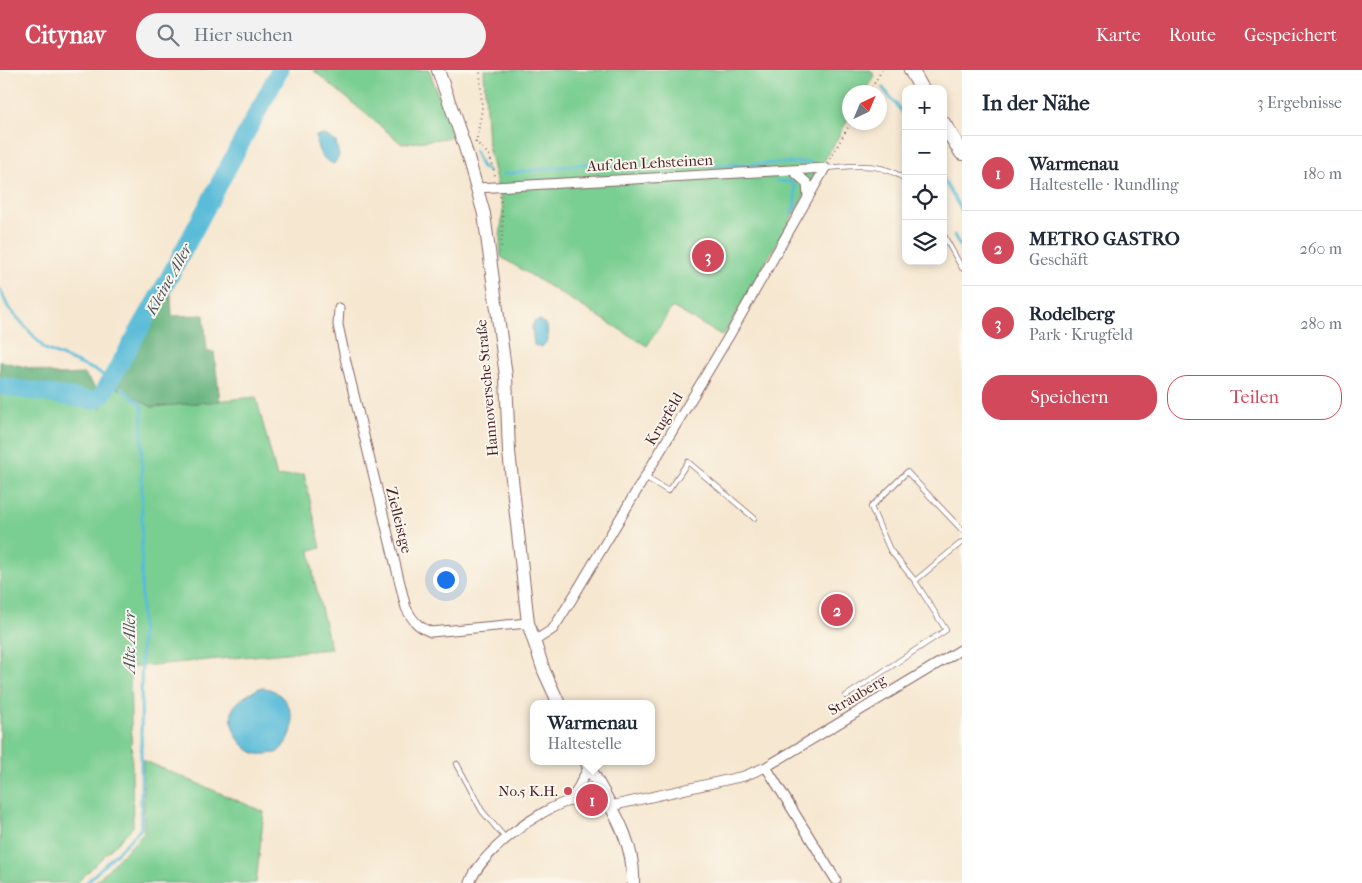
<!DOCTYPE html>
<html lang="de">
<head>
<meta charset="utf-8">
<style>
  :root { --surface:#fff; --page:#f2f2f3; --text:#1f2937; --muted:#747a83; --line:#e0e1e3; --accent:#d1495b }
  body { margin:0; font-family:"IM FELL French Canon",serif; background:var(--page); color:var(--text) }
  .controls { position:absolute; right:15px; top:15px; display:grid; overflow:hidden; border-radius:10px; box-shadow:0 2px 8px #0003 }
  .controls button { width:45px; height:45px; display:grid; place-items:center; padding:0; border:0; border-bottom:1px solid var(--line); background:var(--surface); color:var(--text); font:25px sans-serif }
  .compass { position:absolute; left:842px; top:15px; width:45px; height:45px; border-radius:50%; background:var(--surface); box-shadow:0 2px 8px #0003; rotate:44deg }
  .you { position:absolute; left:445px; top:509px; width:18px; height:18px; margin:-12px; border:4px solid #fff; border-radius:50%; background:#1a73e8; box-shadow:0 0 0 8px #1a73e833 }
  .badge { display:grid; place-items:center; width:32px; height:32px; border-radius:50%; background:var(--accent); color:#fff; font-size:16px; font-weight:700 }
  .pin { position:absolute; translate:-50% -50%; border:2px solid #fff; box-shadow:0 1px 5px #0006 }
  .popup { position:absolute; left:530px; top:630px; width:125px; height:65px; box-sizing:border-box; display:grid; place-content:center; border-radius:10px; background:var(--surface); filter:drop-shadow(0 1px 4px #0005); font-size:16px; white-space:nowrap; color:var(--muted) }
  .popup b { font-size:19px; color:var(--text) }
  .popup::after { content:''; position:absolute; left:50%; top:100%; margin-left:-10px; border:10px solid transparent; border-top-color:var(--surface) }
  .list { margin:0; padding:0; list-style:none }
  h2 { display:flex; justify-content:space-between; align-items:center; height:65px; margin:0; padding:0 20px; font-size:21px }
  h2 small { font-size:16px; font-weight:400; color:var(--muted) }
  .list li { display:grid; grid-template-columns:32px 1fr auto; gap:15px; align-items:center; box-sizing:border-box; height:75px; padding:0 20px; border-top:1px solid var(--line) }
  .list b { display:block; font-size:19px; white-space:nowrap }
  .list p { margin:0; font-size:16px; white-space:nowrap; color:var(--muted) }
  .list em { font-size:16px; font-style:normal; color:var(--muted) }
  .actions { display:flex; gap:10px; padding:15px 20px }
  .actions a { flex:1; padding:11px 0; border:1px solid var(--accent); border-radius:20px; text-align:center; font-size:18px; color:var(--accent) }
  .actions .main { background:var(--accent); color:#fff }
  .icon { flex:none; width:28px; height:28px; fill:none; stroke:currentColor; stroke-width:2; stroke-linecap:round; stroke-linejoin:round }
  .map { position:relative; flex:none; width:962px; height:813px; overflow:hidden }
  header { display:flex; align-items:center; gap:30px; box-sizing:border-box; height:70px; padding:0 25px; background:var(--accent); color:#fff }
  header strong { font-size:24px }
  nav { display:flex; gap:28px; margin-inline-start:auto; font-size:18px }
  .search { width:350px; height:45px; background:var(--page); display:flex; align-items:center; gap:12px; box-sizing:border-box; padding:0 18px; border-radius:28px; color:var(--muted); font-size:19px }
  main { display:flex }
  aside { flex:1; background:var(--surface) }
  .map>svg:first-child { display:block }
</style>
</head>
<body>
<header>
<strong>Citynav</strong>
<div class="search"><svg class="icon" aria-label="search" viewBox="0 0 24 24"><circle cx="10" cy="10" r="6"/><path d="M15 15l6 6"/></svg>Hier suchen</div>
<nav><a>Karte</a><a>Route</a><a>Gespeichert</a></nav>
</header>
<main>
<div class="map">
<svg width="962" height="813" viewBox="0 0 962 813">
  <rect width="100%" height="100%" fill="#fbf7ec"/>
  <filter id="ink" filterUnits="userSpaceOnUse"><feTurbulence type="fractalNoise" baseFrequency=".02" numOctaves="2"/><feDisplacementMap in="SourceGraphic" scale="10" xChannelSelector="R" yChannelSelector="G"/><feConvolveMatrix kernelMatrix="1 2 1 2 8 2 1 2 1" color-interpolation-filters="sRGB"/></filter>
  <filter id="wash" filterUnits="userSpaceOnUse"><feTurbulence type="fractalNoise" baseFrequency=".0096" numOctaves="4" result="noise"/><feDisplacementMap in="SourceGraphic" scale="20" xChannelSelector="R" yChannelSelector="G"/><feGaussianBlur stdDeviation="1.12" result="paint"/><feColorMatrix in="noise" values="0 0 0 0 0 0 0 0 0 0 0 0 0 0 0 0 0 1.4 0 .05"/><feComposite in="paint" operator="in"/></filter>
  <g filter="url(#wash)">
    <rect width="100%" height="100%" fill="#f6e7d0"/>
    <path fill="#79ce91" stroke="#62765e" d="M313,0H429L453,67L402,74Z
      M484,0H871L874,6L864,22H849V48L723,266L672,237L647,276L501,187L500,167L503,140L488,76Z
      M109,313L152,337L256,327L277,407L304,404L321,478L310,480L314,509L331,579L130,597L133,757L77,813H0V323L101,338Z
      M143,690L264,742L256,813H94L144,763Z"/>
    <path fill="#62b17b" stroke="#566853" d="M171,224L172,246L204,245L207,282H214L220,331L152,337L109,313Z
      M0,291L60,305L84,304L102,325L0,309Z"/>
    <path fill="#5abcd8" stroke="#526e82" d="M325,65L336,72L339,86L334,94C320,89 317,79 316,66Z
      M541,250L547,256L548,270L542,277L534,275L532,257L534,252Z
      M259,618C282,616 297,642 291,663C288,671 283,677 277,683C271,683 263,685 258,684C241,681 225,653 234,637C240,628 251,623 259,618Z"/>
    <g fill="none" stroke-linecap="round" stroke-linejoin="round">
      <path stroke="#5abcd8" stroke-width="3" d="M883,18L906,47
        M475,81L481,96L488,101
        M504,104L590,93L629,98L652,97L686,88L699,93L726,95L811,92
        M943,109L962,141
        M777,111L791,112L795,117V135L791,143
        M954,165L962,180
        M0,219L8,237L45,279L99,302L111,312
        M86,813L141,759L142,335L121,318"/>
      <path stroke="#5abcd8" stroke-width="18" d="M0,316L90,330H95L102,325L165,215L280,0"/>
    </g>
  </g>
  <g filter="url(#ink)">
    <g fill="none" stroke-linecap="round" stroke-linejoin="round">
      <g stroke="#866565" stroke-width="6">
        <path id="lane" d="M825,98C854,96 881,91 906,110
          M943,164L962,198
          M645,407L668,421L688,392L754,448
          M915,511L890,480L871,437L907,402L962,460
          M846,626L946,560L915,511L962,472
          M457,694L482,741L506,769"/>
      </g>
      <g stroke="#866565" stroke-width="11">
        <path id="street" d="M792,100L807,113L808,127
          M477,118L825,98
          M339,238L338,255L346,292L406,538C413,551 418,557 431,562L528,553
          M533,572L553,559L572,529L729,266L825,98
          M766,697L836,810
          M572,730L589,696
          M470,813C480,783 540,738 570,731C584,727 598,732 611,736L744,706L766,697L962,579"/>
      </g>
      <g stroke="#866565" stroke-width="14">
        <path id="secondary" d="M438,0L465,77L484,144L506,306L509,382L528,553L544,601L559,634
          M586,691C606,731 635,766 633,813"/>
      </g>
      <g stroke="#866565" stroke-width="16">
        <path id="primary" d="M911,0L922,19
          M943,53L962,83"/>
      </g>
      <path stroke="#866565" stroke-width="2" stroke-dasharray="1 4" stroke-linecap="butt" d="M869,22L882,0
        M475,71L490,86L496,109
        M476,73L482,39L480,0
        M830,89L851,52
        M500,126L503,150L501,180"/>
      <use href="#lane" stroke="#fff" stroke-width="4.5"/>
      <use href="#street" stroke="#fff" stroke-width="9"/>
      <use href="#secondary" stroke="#fff" stroke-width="12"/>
      <use href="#primary" stroke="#fff" stroke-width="14"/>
    </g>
  </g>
  <circle fill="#d1495b" stroke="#fbf7ec" stroke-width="2" cx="568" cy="721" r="5"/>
  <g text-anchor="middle" stroke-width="4" stroke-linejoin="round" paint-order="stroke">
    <g font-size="15" fill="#4a1f2b" stroke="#fbf7ec">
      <text transform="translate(650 93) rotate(-3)" y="5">Auf den Lehsteinen</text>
      <text transform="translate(487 318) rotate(-95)" y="5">Hannoversche Straße</text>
      <text transform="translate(664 349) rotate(-59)" y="5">Krugfeld</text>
      <text transform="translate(399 450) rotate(76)" y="5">Zielleistge</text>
      <text transform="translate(857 625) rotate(-31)" y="5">Strauberg</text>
    </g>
    <g font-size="15" fill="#4a1f2b" stroke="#fbf7ec" text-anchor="end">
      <text x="558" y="726">No.5 K.H.</text>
    </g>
    <g font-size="16" font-style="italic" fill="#505668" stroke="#fbf7ec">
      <text transform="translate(168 209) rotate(-61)" y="6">Kleine Aller</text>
      <text transform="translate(129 572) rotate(-90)" y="6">Alte Aller</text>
    </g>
  </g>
</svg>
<div class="controls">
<button>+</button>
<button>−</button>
<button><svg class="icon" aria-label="locate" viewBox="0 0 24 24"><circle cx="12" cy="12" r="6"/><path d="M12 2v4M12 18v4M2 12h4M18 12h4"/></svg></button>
<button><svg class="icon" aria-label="layers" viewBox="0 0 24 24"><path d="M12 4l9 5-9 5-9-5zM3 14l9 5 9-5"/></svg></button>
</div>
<svg class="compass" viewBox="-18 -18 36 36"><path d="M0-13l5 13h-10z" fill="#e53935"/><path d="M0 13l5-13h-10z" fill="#747a83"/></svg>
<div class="you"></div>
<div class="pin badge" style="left:592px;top:730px">1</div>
<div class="popup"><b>Warmenau</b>Haltestelle</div>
<div class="pin badge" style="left:837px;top:540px">2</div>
<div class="pin badge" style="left:708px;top:186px">3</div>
</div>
<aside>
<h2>In der Nähe<small>3 Ergebnisse</small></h2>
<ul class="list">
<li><span class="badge">1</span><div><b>Warmenau</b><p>Haltestelle · Rundling</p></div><em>180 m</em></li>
<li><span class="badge">2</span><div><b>METRO GASTRO</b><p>Geschäft</p></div><em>260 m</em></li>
<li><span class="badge">3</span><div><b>Rodelberg</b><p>Park · Krugfeld</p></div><em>280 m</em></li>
</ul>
<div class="actions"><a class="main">Speichern</a><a>Teilen</a></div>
</aside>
</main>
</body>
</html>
